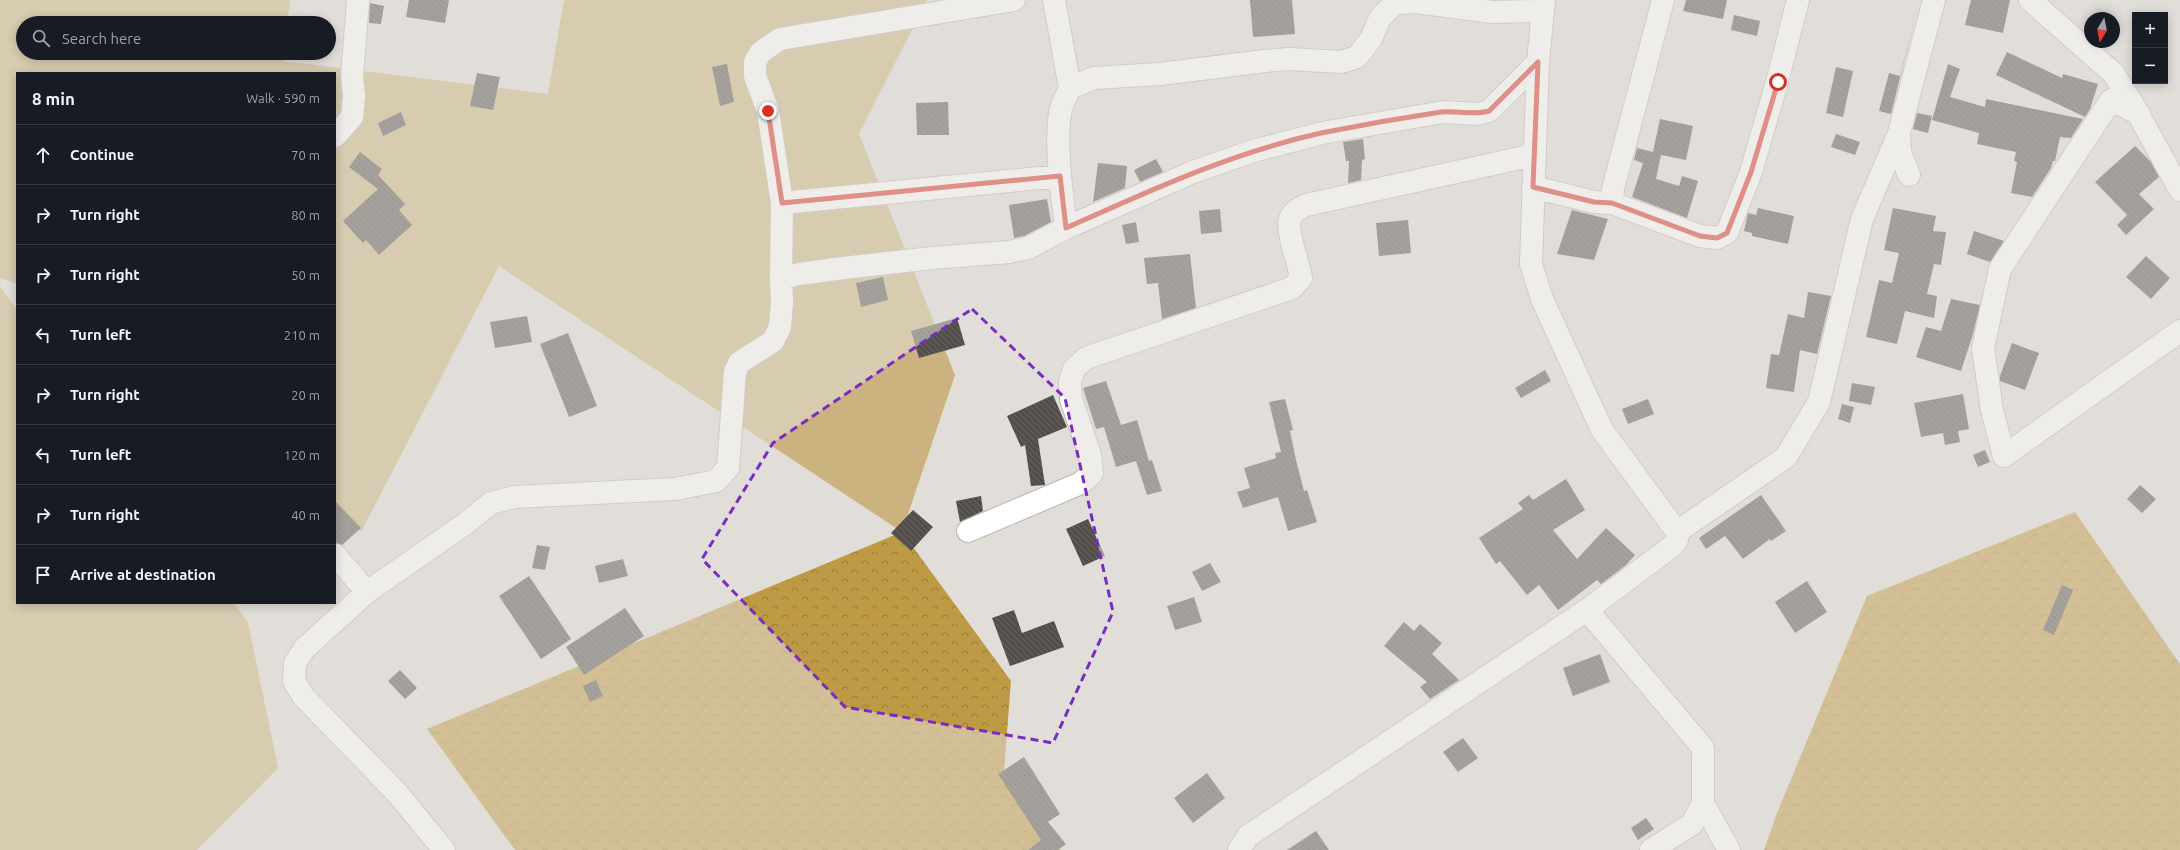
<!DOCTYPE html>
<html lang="en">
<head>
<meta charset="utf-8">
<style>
  :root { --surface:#171b24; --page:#242831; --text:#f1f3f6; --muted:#9ea1a6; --line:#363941 }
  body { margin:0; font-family:Ubuntu,sans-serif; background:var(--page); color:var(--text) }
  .controls { position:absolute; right:12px; top:12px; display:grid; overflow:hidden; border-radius:0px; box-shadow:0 2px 10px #0003 }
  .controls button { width:36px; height:36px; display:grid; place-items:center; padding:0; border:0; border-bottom:1px solid var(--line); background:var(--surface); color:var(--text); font:20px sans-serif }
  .compass { position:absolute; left:2084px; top:12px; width:36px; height:36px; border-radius:50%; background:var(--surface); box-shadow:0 2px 10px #0003; rotate:190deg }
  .stop { position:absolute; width:12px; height:12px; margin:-9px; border:3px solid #d93025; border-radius:50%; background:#fff }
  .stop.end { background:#d93025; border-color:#fff; box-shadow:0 1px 4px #0008 }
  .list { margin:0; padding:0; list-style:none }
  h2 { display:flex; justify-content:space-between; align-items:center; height:52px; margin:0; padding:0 16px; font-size:17px }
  h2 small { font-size:13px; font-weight:400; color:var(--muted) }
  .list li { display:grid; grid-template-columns:26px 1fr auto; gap:12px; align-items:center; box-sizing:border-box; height:60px; padding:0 16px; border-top:1px solid var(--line) }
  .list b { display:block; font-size:15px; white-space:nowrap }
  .list em { font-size:13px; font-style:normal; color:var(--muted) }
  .icon { flex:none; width:22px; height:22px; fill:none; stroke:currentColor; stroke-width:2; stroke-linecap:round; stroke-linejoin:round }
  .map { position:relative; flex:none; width:2180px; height:850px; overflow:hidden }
  .search { position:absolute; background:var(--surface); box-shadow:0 2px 10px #0003; left:16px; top:16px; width:320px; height:44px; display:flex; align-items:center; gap:10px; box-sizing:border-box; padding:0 14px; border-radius:22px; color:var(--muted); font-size:15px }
  .panel { position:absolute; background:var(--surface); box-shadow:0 2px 10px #0003; left:16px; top:72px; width:320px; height:532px; border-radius:0px }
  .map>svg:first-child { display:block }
</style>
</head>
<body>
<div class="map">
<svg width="2180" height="850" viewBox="0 0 2180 850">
  <defs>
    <pattern id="forest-crowns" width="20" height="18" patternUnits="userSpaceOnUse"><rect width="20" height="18" fill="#be9a45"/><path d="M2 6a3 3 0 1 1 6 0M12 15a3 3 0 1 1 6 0" fill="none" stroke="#9b7e3a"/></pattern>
    <pattern id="building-back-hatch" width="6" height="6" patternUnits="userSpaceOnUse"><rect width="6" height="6" fill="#524f4b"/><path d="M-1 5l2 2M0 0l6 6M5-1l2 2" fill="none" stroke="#686663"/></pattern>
  </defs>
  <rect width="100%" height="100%" fill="#e1ded9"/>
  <path fill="#cbb37f" d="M0,0H290L287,23H23V53H283V61L548,94L564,0H927L859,134L955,375L902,532L499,266L361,532L335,507V73H17V284L0,278Z
    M0,287L17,309V603H234L248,622L278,768L197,850H0Z"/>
  <path fill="url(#forest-crowns)" d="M2075,512L2180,664V850H1764L1777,813L1867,596Z
    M902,532L1011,681L1004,771L1061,850H515L427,729Z"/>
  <path fill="url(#building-back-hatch)" d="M409,0H449L445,23L406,17Z
    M1250,0H1292L1295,34L1253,37Z
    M1686,0H1727L1723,19L1683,11Z
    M1971,0H2010L2003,33L1965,25Z
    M1919,1L1891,114L1879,111L1889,73L1900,76Z
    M370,3L384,6L381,24L369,23Z
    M1734,15L1760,21L1757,36L1731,30Z
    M2007,52L2062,78L2063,74L2098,84L2090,109L2085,117L1996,75Z
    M727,64L734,102L720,106L712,67Z
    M1948,64L1960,69L1950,97L1985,107L1986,99L2083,119L2071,138L2060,137L2055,161H2053L2051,168L2032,197L2011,193L2017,162L2014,161L2016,152L1977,144L1979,133L1932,120Z
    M1836,67L1853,71L1843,117L1826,113Z
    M477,73L500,77L493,110L470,106Z
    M948,102L949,135H917L916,103Z
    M401,112L406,125L383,136L378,123Z
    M1917,113L1932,116L1928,133L1913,129Z
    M1660,119L1693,126L1686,160L1661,155L1656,179L1679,186L1682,176L1698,181L1687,218L1632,197L1643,163L1634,160L1637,148L1653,152Z
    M1836,134L1860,142L1855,155L1831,147Z
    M1363,139L1365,159L1362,160L1361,180L1348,183L1349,161H1346L1343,142Z
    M2135,146L2151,162L2159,177L2139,194L2154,209L2126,235L2117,225L2127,215L2095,182Z
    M360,152L382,169L378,175L405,204L399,210L412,225L379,255L366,240L363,243L343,221L378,189L349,167Z
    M1156,159L1163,172L1140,182L1134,170Z
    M1098,163L1127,166L1125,188L1093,202Z
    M1047,199L1051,222L1024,236L1014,238L1009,205Z
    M1758,208L1794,216L1788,244L1752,236V233L1744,231L1748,213L1756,215Z
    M1893,208L1936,216L1933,231L1946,232L1941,265L1934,264L1927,294L1937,296L1934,318L1905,311L1897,344L1866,337L1879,280L1892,283L1899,253L1884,250Z
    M1220,209L1222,232L1201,234L1199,211Z
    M1572,210L1608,219L1594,260L1557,254Z
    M1408,220L1411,253L1379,256L1376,223Z
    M1136,222L1139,242L1126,244L1122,225Z
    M1974,231L2004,241L1990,262L1967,254Z
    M1190,254L1196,308L1162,319L1158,283L1147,284L1144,258Z
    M2146,256L2170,278L2151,299L2126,277Z
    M883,277L888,300L861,307L856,283Z
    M1808,292L1831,296L1817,354L1800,350L1794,392L1766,388L1771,354L1779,355L1788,314L1804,318Z
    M1951,299L1980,305L1973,334L1961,371L1916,357L1926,327L1941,331Z
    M527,316L532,342L495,348L490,322Z
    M957,318L965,345L919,358L911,331Z
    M568,333L597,406L569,417L540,344Z
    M2012,343L2039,353L2025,390L2000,381V376Z
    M1545,370L1551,381L1521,398L1515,388Z
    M1106,381L1121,425L1137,420L1149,461L1152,460L1162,491L1147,495L1136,461L1116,467L1104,427L1096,429L1083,388Z
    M1852,383L1875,387L1871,405L1849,401Z
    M1963,394L1969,429L1958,431L1960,442L1945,445L1943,433L1921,437L1914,403Z
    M1053,395L1067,427L1038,439L1045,485L1031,486L1025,445L1021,447L1007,416Z
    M1285,399L1293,430L1290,431L1296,460L1304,491L1307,490L1317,522L1288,531L1278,497L1243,508L1237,492L1250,488L1244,468L1276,458L1275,453L1281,452L1269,402Z
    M1648,399L1654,414L1628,424L1622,409Z
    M1842,404L1854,407L1850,423L1838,419Z
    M1985,450L1990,462L1978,467L1973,455Z
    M1566,479L1585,510L1553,530L1577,559L1606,528L1635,555L1626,565L1601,584L1597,580L1558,610L1539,585L1527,595L1500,561L1496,564L1479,538L1523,509L1518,503L1529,495L1533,500Z
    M2140,485L2156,499L2142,513L2127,499Z
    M1761,495L1786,531L1771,541L1770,539L1743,559L1725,536L1706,549L1699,538Z
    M981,496L983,511L960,522L956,501Z
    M335,501L361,528L342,545L335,543Z
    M913,510L933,527L911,551L891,533Z
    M1088,519L1105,556L1083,566L1066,529Z
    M537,545L550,547L545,570L532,568Z
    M623,559L628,576L599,583L595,566Z
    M1210,563L1221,582L1202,591L1192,572Z
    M529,576L571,639L541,659L499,596Z
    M1807,581L1827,612L1795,633L1775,602Z
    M2062,585L2073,590L2054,635L2043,630Z
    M1194,597L1202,622L1175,630L1167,606Z
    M625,608L644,636L584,675L566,647Z
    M1014,610L1022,633L1054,621L1064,647L1010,666L992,618Z
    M1404,622L1414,631L1420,624L1442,643L1432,654L1459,680L1430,699L1420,687L1427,682L1384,646Z
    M1600,654L1610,682L1573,696L1563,668Z
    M400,670L417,688L405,699L388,681Z
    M596,680L603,696L590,702L583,686Z
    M1463,738L1478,758L1458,772L1443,752Z
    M1024,757L1060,814L1048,822L1066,844L1058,850H1028L1041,840L998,774Z
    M1207,773L1225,798L1193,823L1174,798Z
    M1646,818L1654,829L1638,840L1631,828Z
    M1316,831L1329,850H1287Z"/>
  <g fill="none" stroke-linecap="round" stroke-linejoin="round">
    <g stroke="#bab7b2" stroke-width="24">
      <path id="minor" d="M1054,0L1070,88
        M2030,0L2113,73L2131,101L2180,190
        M2139,114L2111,100L2000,269L1983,348L1992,410L2004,456L2180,331
        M335,136L352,117L354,96L352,77L358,0
        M1909,175L1900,152L1899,133L1934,0
        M1533,187L1594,202L1612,203L1700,236L1717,238L1727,233L1751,172L1777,82L1798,0
        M782,203L1060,176
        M1612,203L1613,189L1663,0
        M1066,228C1062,193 1054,142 1061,108C1063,102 1067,95 1070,88L1094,78L1160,74L1265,61L1289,59L1341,62L1357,57L1371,39L1380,18L1395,3L1416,2L1492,12L1543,11
        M781,279L782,203L768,111L755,76V62L761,52L780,39L1014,0
        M968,531L1081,483L1092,473L1090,455L1071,399L1070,382L1074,369L1086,358L1292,288L1301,278C1299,264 1286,231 1290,219C1292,212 1300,208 1306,205L1534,155
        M1677,532L1786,457L1819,402L1862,219L1899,133
        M335,555L367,592
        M1587,610L1703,748V803L1692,824L1651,850
        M1703,803L1729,850
        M444,850L397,793L303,696L294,681L295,663L305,648L367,592L465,524L491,503L514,497L675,489L716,481L728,468L735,372L739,363L773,341L780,327L782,302L781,279L799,274L843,268L932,258L1009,252L1028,248L1066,228L1193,172L1253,151L1322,133L1443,112L1478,114L1489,111L1538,62
        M1239,850L1248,836L1587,610L1671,547L1677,540V532L1602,430L1542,299L1531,264L1538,62L1544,0"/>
    </g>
    <use href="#minor" stroke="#fff" stroke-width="22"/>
  </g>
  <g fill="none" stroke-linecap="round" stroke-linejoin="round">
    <path stroke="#d93025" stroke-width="5" d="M768,111L782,203L1060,176L1066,228C1151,190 1231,153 1321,133C1361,125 1401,118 1441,112C1457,110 1472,116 1489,111L1538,62L1533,187L1594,202L1612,203L1700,236L1717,238L1727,233L1751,172L1778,82"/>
  </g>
  <path d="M0 0H2180V850H0ZM972,309L1065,398L1113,612L1053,743L845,707L702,559L773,443Z" fill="#e1ded9" fill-opacity=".55" fill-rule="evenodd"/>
  <path fill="none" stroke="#7b2cbf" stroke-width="3" stroke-dasharray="8 5" stroke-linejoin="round" d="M972,309L1065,398L1113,612L1053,743L845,707L702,559L773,443Z"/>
</svg>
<div class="controls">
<button>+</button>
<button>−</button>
</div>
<svg class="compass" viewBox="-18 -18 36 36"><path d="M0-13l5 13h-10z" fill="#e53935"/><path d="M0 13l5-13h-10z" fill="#9ea1a6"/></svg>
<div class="stop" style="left:1778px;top:82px"></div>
<div class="stop end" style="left:768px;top:111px"></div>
<div class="search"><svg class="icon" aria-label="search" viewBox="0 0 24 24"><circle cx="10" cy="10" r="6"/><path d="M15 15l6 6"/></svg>Search here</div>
<section class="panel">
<h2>8 min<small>Walk · 590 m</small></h2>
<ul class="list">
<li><svg class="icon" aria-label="ahead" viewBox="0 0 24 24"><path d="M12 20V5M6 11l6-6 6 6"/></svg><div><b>Continue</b></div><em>70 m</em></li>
<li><svg class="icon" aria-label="right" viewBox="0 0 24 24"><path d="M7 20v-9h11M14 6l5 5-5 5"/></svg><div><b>Turn right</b></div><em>80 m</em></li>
<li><svg class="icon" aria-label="right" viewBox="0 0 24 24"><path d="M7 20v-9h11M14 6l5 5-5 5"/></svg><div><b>Turn right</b></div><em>50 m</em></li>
<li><svg class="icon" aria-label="left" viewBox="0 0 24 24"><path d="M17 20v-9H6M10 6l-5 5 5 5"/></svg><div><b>Turn left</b></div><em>210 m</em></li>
<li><svg class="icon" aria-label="right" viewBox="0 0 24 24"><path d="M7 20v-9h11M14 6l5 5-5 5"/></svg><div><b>Turn right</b></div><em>20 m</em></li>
<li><svg class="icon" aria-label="left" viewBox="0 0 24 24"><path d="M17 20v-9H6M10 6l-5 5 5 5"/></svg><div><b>Turn left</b></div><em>120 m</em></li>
<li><svg class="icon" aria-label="right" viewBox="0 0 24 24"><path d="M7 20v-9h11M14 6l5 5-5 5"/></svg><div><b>Turn right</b></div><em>40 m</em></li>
<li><svg class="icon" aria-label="arrive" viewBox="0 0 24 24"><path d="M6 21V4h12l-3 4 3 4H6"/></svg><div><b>Arrive at destination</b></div></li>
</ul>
</section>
</div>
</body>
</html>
